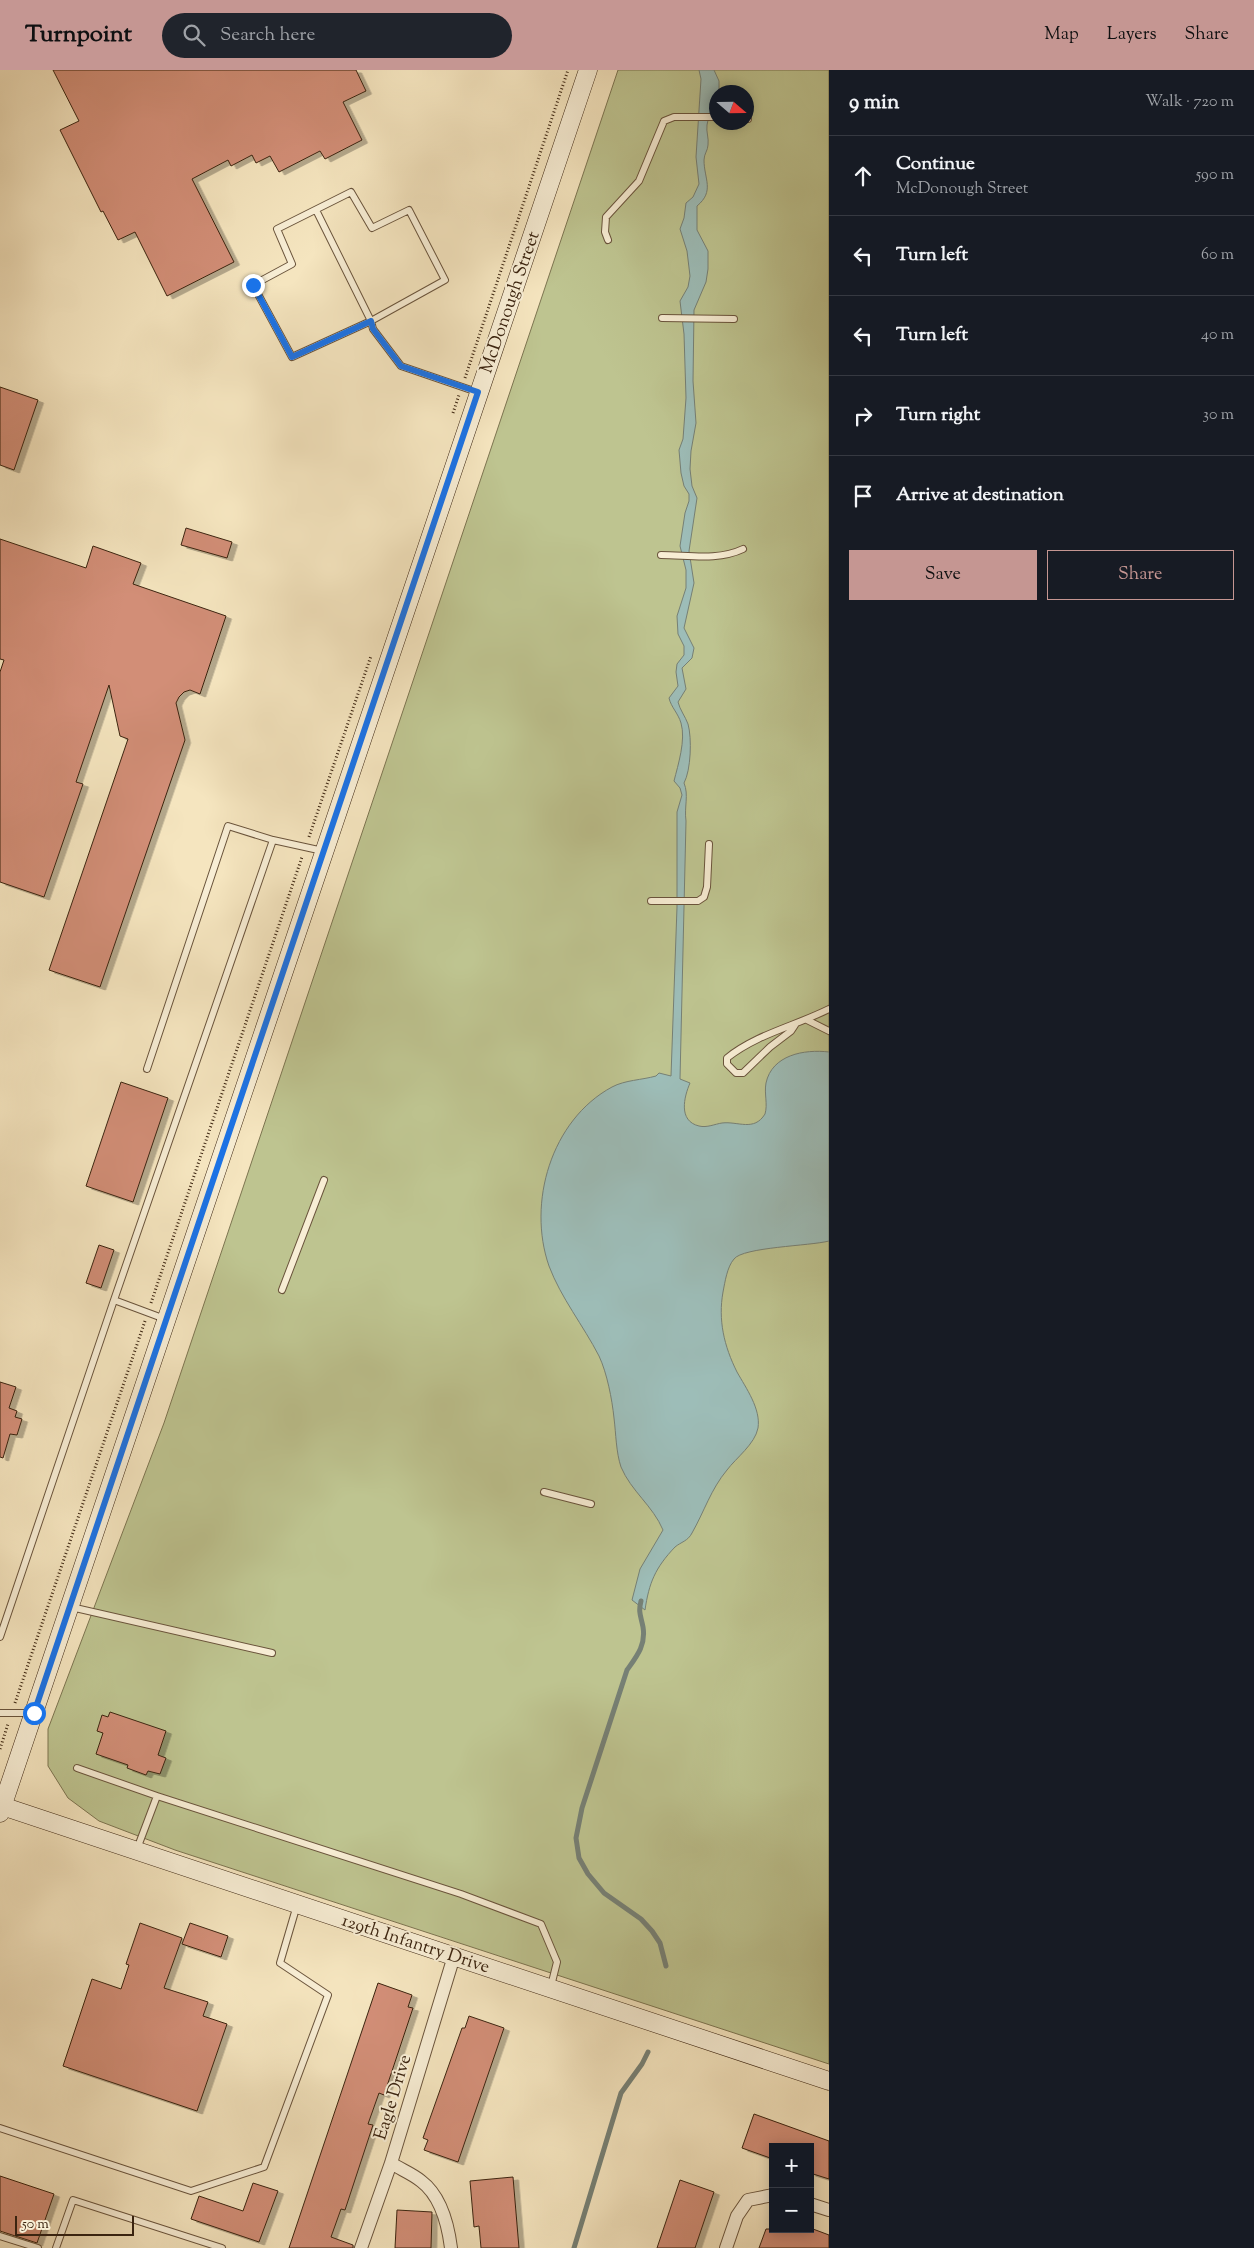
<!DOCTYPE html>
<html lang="en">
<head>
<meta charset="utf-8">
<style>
  :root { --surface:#171b24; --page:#20242c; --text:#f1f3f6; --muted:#9ea1a6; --line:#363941; --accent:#c59692 }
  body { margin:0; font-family:"Sorts Mill Goudy",serif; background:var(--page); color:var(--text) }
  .controls { position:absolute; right:15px; bottom:15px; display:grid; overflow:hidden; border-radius:0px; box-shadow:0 2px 12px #0003 }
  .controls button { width:45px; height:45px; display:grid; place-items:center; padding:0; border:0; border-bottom:1px solid var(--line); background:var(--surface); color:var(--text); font:25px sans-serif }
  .compass { position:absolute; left:709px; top:15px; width:45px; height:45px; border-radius:50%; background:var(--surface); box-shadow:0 2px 12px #0003; rotate:110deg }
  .scale { position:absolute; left:15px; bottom:12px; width:119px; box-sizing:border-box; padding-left:5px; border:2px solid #3b2410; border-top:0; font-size:14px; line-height:18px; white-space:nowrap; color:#3b2410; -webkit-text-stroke:4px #f8eed5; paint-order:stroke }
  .stop { position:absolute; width:15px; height:15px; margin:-11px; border:4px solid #1a73e8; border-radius:50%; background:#fff }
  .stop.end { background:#1a73e8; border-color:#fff; box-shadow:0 1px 5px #0008 }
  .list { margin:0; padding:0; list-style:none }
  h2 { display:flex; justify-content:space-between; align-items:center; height:65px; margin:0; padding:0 20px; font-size:21px }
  h2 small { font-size:16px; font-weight:400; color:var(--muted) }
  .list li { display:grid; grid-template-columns:32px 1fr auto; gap:15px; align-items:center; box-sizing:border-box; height:80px; padding:0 20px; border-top:1px solid var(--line) }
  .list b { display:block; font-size:19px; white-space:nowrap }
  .list p { margin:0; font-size:16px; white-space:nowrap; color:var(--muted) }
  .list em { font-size:16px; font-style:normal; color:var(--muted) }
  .actions { display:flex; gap:10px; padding:15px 20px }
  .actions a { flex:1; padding:11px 0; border:1px solid var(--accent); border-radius:0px; text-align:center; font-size:18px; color:var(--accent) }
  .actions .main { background:var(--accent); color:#111 }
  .icon { flex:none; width:28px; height:28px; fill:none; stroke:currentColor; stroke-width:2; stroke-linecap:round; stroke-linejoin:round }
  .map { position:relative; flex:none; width:829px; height:2178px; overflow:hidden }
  header { display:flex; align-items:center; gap:30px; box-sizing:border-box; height:70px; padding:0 25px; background:var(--accent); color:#111 }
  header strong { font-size:24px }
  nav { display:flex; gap:28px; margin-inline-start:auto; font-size:18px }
  .search { width:350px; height:45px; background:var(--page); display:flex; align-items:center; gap:12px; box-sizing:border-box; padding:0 18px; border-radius:28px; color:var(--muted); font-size:19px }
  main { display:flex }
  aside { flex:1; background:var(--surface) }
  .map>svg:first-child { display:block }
</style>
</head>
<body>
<header>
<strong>Turnpoint</strong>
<div class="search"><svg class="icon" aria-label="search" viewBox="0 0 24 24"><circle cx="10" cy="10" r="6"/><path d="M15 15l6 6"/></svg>Search here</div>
<nav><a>Map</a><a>Layers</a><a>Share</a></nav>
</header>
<main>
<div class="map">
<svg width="829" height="2178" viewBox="0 0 829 2178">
  <defs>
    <filter id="shadow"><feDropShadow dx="5.5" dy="3" stdDeviation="0" flood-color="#0004"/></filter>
  </defs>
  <rect width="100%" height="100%" fill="#f5e5bf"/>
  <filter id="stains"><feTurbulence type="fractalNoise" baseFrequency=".004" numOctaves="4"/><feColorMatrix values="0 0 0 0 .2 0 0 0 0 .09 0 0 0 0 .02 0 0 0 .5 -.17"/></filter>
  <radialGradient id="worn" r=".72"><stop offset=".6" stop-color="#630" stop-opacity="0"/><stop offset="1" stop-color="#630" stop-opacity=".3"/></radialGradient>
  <path fill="#bec490" stroke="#7c7450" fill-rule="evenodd" d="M618,0H829V1994L175,1780L99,1751L68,1728L48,1696V1659L164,1353ZM716,22H746V52H716Z"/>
  <path fill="#9dbdb8" stroke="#768075" d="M699,0H714L719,11V22H716C716,40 709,41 707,55C706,62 709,68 708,75C708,80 704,84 704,90C704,109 715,121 697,136V160L708,181V199L706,212L694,240L693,311L696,353L691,381L690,399L692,416L697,428L689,481L694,513L684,558L694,578L692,588L682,598L686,619L678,632C680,640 685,646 688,654C692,668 691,700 684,713C689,725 684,737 686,751L680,1009L690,1013C684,1027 678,1051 699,1056C707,1058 715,1054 722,1053C738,1051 754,1062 765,1044C768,1034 764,1024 766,1013C772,985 804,979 829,982V1171C810,1176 743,1177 734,1189C727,1197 725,1212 723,1222C718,1250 724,1276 737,1302C746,1318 761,1339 758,1358C755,1374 736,1388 727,1400C711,1419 704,1442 692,1463C688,1471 681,1472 675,1477C655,1498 649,1513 645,1540L632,1530L640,1499L663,1460C653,1436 631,1421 621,1397C616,1382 616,1364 614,1348C612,1329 607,1303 599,1286C583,1255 561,1228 549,1196C527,1133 551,1050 612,1017C625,1010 642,1010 656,1006L659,1003L671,1006L677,837V742L682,725L680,718L674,711C678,695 686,670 681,653C678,643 671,637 669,628L678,616L676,602L677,594L684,585V576L678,564L677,546L686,518V500L680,476L685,443L689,431V424L684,416L681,403L679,380L683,369L686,328L684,264L680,231L688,217L690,206L687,181L680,159L684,148L686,133L693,127L699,114L696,87L701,9Z"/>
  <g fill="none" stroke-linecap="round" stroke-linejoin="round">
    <path stroke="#768075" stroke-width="5" d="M641,1531C638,1543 641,1546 643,1557C646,1575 637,1586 627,1600L582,1738L576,1768L579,1788L588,1804L604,1823L641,1849L652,1861L660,1873L666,1896
      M574,2178L621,2023L642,1994L648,1982"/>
  </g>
  <path fill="#d28e77" stroke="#3b2410" filter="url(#shadow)" d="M53,0H356L366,21L343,32L362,70L325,89L320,81L279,102L270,86L256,93L252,85L231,96L228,90L192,109L234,192L167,226L135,162L118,170L103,141L101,142L60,60L79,51Z
    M0,317L38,330L14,400L0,395Z
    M186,458L232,472L227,488L181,475Z
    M0,469L86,498L93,476L141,493L133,514L226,546L200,624L190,620L184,622L179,627L176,633L185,670L100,917L49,900L128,669L120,666L109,615L76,712L83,714L44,827L0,812V602L4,590L0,589Z
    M121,1012L168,1028L133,1132L86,1116Z
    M99,1175L114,1180L101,1218L86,1213Z
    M0,1312L16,1317L9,1338L17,1341L15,1347L22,1349L17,1365L10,1364L3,1388L0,1387Z
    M110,1642L166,1661L158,1685L166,1688L160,1704L148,1701L146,1705L127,1698L128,1695L96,1684L103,1663L97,1661L102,1645L108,1647Z
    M140,1853L182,1868L164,1918L208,1932L203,1946L227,1954L197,2041L63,1996L92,1909L121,1919L129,1895L126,1894Z
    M190,1853L228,1866L221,1887L182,1874Z
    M378,1913L412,1925L408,1937L413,1938L384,2025L379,2023L368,2054L373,2055L345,2140L341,2139L331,2167L353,2175V2178H289Z
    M469,1946L504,1958L458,2092L424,2080L428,2070L423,2068L462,1958H465Z
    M754,2044L829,2071V2109L810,2103V2077H773V2089L742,2078Z
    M0,2106L54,2124L37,2173L0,2161Z
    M513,2107L519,2178H481L479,2156L474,2157L470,2111Z
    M680,2110L714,2122L695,2178H657Z
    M253,2113L278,2121L259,2172L191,2149L199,2126L243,2141Z
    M397,2140L432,2142L431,2178H395Z
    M766,2159H813L829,2165V2178H759Z"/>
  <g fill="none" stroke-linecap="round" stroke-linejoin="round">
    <g stroke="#6a543c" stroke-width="8">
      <path id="lane" d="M746,49H748
        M316,140L371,251L292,287L253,215L292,194L277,159L351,122L372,158L409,140L445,210L371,251L373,259L401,296L477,322
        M608,170L605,162L606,147L639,111L664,51L674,47H716
        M662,248L734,249
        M661,485C688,485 718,491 743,479
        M651,831H698L704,827L707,817L709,774
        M807,950L829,961
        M795,955L791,961L770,977L743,1003H736L727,994V988C757,964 795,956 829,939
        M147,999L228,756L273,770
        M282,1220L324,1110
        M165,1249L114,1230L273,770L323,781
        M544,1422L591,1434
        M71,1537L272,1583
        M0,1567L114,1230
        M0,1643H32
        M77,1698L157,1726L137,1779
        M157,1726L461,1824L541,1854L557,1892L551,1916
        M0,2058L191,2121L264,2097L328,1925L280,1893L297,1835
        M0,2166L38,2178
        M56,2178L73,2130L222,2178"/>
    </g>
    <g stroke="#6a543c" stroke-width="14">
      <path id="street" d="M391,2093C400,2099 413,2104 421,2111C441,2126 448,2154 451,2178
        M810,2134L829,2140
        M361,2178L391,2093L454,1886
        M726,2178L737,2146L748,2130L773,2125"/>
    </g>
    <g stroke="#3b2410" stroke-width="19">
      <path id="secondary" d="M2,1736L829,2011
        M0,1743L588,0"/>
    </g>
    <path stroke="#3b2410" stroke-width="3" stroke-dasharray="1 2.5" stroke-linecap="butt" d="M465,308L568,0
      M453,343L459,325
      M309,767L371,586
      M151,1233L302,787
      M15,1633L145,1251
      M0,1679L8,1654"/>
    <use href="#lane" stroke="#f8eed5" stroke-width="6"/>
    <use href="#street" stroke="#f8eed5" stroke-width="12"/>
    <use href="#secondary" stroke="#f8eed5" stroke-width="18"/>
  </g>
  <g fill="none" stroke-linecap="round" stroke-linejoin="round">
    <path stroke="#1a73e8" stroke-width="6" d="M34,1643L478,322L401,296L373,259L371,251L292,287L253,215"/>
  </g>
  <g text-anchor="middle" stroke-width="4" stroke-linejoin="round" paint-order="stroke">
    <g font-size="18" fill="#3b2410" stroke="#f8eed5">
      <text transform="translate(509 232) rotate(-71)" y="6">McDonough Street</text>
      <text transform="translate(416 1873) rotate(18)" y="6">129th Infantry Drive</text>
      <text transform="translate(392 2027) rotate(-73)" y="6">Eagle Drive</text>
    </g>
  </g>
  <rect width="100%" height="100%" filter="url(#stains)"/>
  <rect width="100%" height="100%" fill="url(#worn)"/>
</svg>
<div class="controls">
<button>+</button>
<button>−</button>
</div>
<svg class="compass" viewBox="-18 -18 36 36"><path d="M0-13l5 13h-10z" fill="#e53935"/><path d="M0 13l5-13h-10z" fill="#9ea1a6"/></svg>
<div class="scale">50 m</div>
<div class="stop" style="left:34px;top:1643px"></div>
<div class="stop end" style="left:253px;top:215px"></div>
</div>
<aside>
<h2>9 min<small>Walk · 720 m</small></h2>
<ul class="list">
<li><svg class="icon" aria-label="ahead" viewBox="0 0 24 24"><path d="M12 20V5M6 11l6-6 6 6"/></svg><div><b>Continue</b><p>McDonough Street</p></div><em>590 m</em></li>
<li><svg class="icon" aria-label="left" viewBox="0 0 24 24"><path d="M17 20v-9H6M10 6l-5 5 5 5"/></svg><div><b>Turn left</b></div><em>60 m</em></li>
<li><svg class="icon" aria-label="left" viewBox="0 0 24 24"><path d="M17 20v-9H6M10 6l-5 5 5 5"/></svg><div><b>Turn left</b></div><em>40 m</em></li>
<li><svg class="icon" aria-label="right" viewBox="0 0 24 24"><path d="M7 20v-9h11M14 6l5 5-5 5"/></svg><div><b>Turn right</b></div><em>30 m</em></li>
<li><svg class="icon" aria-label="arrive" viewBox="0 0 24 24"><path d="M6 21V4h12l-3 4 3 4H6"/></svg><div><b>Arrive at destination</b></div></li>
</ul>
<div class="actions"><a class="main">Save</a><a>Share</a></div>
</aside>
</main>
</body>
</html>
